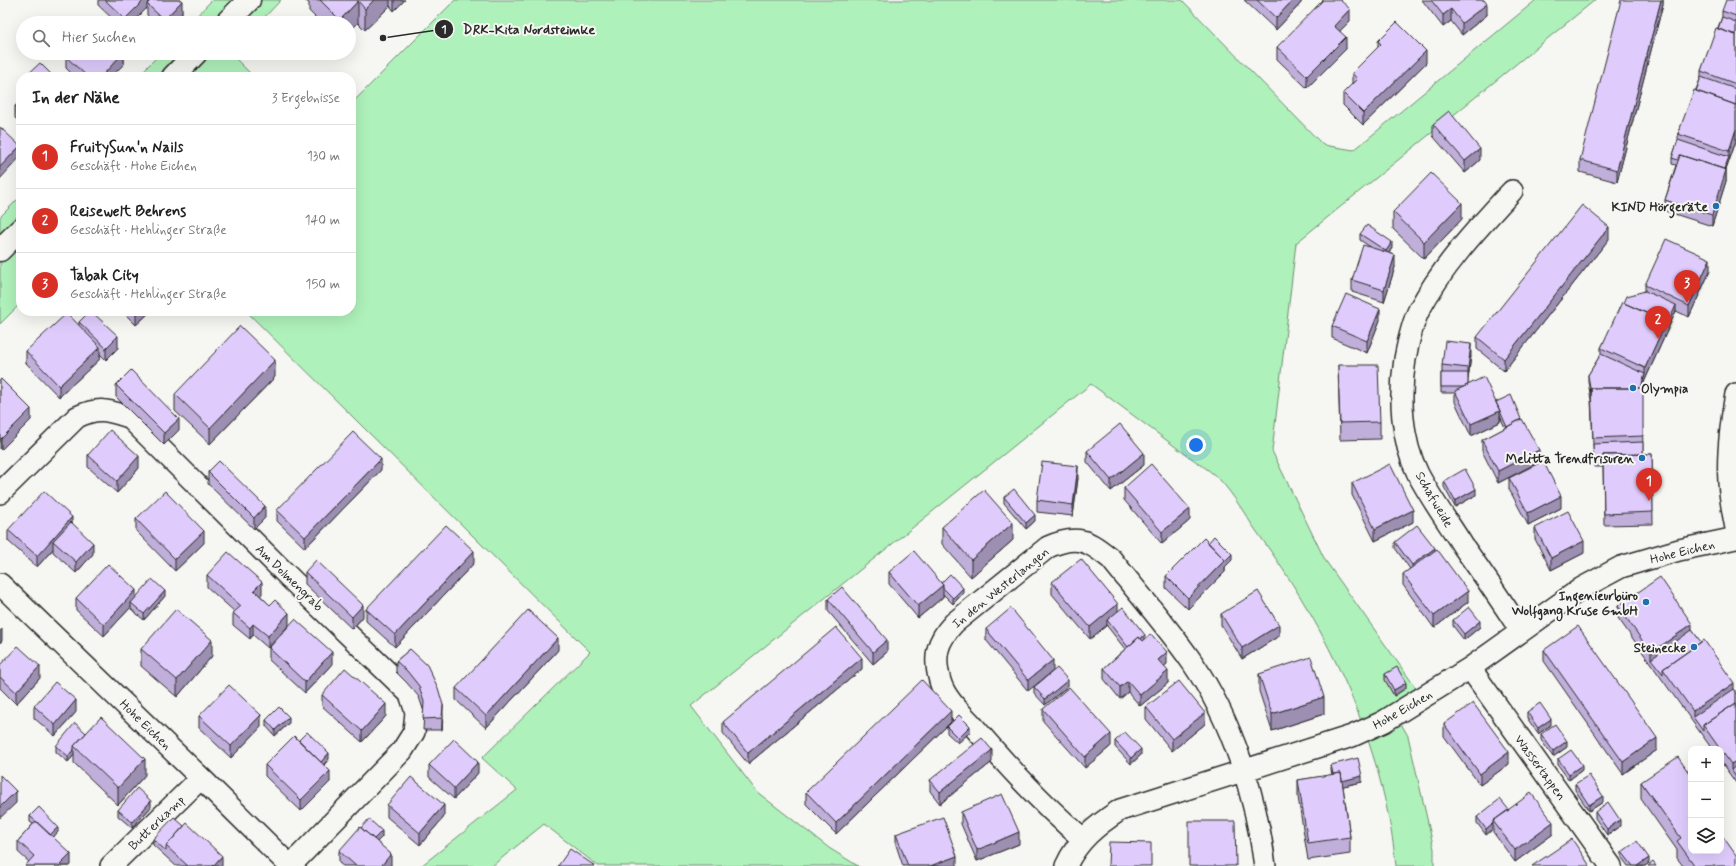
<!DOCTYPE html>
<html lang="de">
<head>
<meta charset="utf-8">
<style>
  :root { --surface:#fff; --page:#f6f6f6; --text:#222; --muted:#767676; --line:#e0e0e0; --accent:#d93025 }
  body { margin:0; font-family:Mynerve,sans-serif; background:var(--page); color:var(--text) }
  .controls { position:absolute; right:12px; bottom:12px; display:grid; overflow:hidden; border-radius:8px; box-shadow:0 4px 16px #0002 }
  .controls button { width:36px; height:36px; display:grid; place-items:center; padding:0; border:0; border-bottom:1px solid var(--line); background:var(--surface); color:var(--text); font:20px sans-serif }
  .you { position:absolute; left:1196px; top:445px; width:14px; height:14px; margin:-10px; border:3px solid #fff; border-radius:50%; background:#1a73e8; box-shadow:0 0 0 6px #1a73e833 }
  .badge { display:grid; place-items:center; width:26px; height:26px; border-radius:50%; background:var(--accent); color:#fff; font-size:13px; font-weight:700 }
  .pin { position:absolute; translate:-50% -33px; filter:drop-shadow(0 1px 2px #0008) }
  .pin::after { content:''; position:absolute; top:21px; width:14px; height:12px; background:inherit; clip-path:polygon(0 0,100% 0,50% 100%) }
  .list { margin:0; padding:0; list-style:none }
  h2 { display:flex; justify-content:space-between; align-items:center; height:52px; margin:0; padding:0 16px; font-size:17px }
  h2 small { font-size:13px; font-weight:400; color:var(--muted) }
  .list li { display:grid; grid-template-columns:26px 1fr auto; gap:12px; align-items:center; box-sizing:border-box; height:64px; padding:0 16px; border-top:1px solid var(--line) }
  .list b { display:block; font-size:15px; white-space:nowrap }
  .list p { margin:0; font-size:13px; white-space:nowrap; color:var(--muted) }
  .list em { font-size:13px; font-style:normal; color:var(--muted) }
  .icon { flex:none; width:22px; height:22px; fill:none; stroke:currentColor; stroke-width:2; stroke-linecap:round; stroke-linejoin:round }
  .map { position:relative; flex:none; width:1736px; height:866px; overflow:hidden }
  .search { position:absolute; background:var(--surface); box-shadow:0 4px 16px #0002; left:16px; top:16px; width:340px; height:44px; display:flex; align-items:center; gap:10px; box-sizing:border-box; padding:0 14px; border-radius:22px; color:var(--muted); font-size:15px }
  .panel { position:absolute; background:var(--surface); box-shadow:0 4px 16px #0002; left:16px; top:72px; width:340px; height:244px; border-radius:16px }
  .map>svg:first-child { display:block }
</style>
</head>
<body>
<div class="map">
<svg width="1736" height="866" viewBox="0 0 1736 866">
  <rect width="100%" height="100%" fill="#f6f6f2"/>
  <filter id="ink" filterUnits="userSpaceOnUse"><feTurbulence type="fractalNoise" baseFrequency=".025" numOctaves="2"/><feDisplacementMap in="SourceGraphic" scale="8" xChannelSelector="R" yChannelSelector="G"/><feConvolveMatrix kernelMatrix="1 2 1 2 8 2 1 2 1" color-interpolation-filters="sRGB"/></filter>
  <g filter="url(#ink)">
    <path fill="#aff1ba" stroke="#6d8e72" d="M212,0H281L259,23H190Z
      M455,0H1182L1323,145L1354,150L1536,0H1595L1296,243L1272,451L1325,560L1416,688L1391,706L1408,736L1434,849V866H1396C1383,743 1329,631 1257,532C1245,515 1234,495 1220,480C1209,469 1193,460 1181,451C1151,429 1121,406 1091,384L691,706L757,792L829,848L858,866H598L544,824L492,866H421L517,790L482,758L590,652L246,311H351V104Z
      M161,53H230L254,77H137Z
      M21,196V303L0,324V217Z"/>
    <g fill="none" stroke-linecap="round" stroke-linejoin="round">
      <g stroke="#2b2b2b" stroke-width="24">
        <path id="minor" d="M1512,191C1478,228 1443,265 1419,310C1412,324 1408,343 1405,359C1399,396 1401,440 1418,474C1431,499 1448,522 1463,546C1483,574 1502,602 1521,631
          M1736,394C1731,423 1727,452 1729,482C1730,497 1733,513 1736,528
          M0,493L77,417C99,407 106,410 129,417L294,582L410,694L416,712L414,732L402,751L290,866
          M0,584L201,778L290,866
          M1470,668L1611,866
          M1083,839C1043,805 1008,767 974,727C962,714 945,699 940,681C933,656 937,641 954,623L1048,547C1077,534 1088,540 1111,559C1138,593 1167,626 1192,662C1232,720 1256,796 1265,866
          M111,866L201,778
          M1066,866C1077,841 1097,825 1120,810L1352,736L1383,722L1433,691L1470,668L1582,588L1621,567L1679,550L1736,538"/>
      </g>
      <g stroke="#2b2b2b" stroke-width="25">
        <path id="tertiary" d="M226,23L249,0
          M173,77L196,53
          M0,250L21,229"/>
      </g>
      <use href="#minor" stroke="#f6f6f2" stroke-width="21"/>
      <use href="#tertiary" stroke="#f6f6f2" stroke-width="22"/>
    </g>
    <path fill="#c0afda" stroke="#2b2b2b" d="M98,0H181L182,13L172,23H155L147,15V8L132,23H117L98,5Z
      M304,0H405L394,11L390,6L365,30L358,23L349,32V23H321L309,11V3Z
      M1244,0H1301V3L1276,30Z
      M1422,0H1484L1487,15L1462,35L1451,21L1443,27Z
      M1663,0V4L1617,182L1580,172V160Z
      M1736,0V141L1726,170V181L1712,226L1665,211V200L1676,165L1672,164V158L1678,140V134L1701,77V71L1722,17V11Z
      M1350,21L1340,31L1346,49L1307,88L1277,59V47Z
      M1378,41L1426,63L1363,125L1343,105V93L1352,84V73L1378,47Z
      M124,53V64L111,77H75L66,68V57Z
      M21,100V123L15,118V106Z
      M1433,124L1480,160L1465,173L1433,136Z
      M1393,212L1462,219L1424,259L1393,229Z
      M1360,234L1392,248L1389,253L1395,267L1384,302L1352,292V280L1372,248L1360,240Z
      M1609,239L1504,371L1477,349V337Z
      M1710,271L1689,317L1676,311L1645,380L1642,388L1643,454H1652L1653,524L1604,525L1603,467H1594L1591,400L1588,381V375L1601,354V348L1624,303L1645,291V285Z
      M122,311H151L136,325Z
      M1380,320L1367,353L1332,338V326Z
      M79,322L118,348L106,360L100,354V359L59,397L26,363V351L79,325Z
      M1471,356L1468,379V385L1496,403L1539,462L1498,483L1482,451V440L1505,428L1500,416V422L1471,436L1455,402V393H1441V373H1442V365Z
      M1338,365L1380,422V439L1340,440Z
      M275,377L210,444L175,411V394Z
      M0,380L31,420L1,450L0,449Z
      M116,385L179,430L164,445L116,397Z
      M1087,451L1144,465L1111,491L1087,462Z
      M88,455L139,468L117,493L88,467Z
      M381,470L305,548L277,521V510Z
      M208,472L265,518L254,529L208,484Z
      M1078,478L1073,516L1037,512V500Z
      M1509,478L1561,508L1528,525L1509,489Z
      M1444,481L1476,495L1455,507L1444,487Z
      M1352,483L1413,522L1375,541L1352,495Z
      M1124,488L1190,520L1162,544L1124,500Z
      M1004,497L1035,521L1026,529L1004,503Z
      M136,519L204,543L175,571L136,531Z
      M72,523L93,554L76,573L53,552V549L37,567L8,541V530Z
      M942,527L1013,540L971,577L942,544Z
      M1535,528L1584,553L1551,570L1535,539Z
      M1395,542L1435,550L1468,602L1434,628L1403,585V574L1410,569L1395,548Z
      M1208,543L1232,560L1225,567V572L1188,609L1166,588V576Z
      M474,563L395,647L366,621V609Z
      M305,572L363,617L352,629L305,584Z
      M889,572L941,583L963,593L953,604L943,594V597L918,618L889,584Z
      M207,575L262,594L260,595L289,625L268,648L253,635L250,639L233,625V613L235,612L207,587Z
      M1052,582L1118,611L1145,639L1167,664L1164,666L1168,683L1140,706L1128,692L1120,699L1104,679V668L1125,649L1107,626V625L1090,639L1052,594Z
      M165,596L144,620L131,609V607L104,636L76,610V598H136Z
      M828,599L887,652L873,664L828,611Z
      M1618,606L1692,630L1736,692V783L1721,762V749H1712L1618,618Z
      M1221,614L1279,636L1242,659L1221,625Z
      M1453,620L1480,627L1464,640L1453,626Z
      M986,629L1053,660L1028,691L986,640Z
      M269,648L332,664L305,693L269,660Z
      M141,649L212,656L177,697L141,666Z
      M410,649L443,716L442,730H423L424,712L419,697L407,683L396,672V661Z
      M558,650L486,728L456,700V688Z
      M1544,650L1657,750L1623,774L1544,661Z
      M0,665L40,678L16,704L0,688Z
      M862,669L748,764L723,733V722Z
      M1259,674L1324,714L1272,731L1259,691Z
      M1385,674L1406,688L1394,696L1385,680Z
      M1068,686L1045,705L1034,693V687Z
      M322,695L386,716L362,742L322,706Z
      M34,706L76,712L55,736L34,718Z
      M1146,707L1205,724L1172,751L1146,719Z
      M1043,709L1111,746L1085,768L1043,721Z
      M1527,712L1551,725L1538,734L1527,718Z
      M199,716L261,727L231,758L199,728Z
      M266,720L289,723L275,736L266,726Z
      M951,722L836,834L806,804V792Z
      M1444,724L1509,764L1480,785L1444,736Z
      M947,727L970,732L958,743L947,733Z
      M86,733L145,775L118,805L74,763V755L68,762L56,752V746Z
      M1541,734L1567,747L1553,757L1541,740Z
      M1115,741L1141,755L1131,764L1115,747Z
      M329,759L324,765L330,782L301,811L265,776V765Z
      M1558,759L1582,770L1569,780L1558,765Z
      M992,762L940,804L930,791V780Z
      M429,765L478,773L454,799L429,777Z
      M1331,765L1362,782L1343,786L1350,837V854L1308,860L1298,797V780L1332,775L1331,770Z
      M1641,782L1691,851L1736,866H1683L1677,858V850L1641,799Z
      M1575,784L1603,802L1589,811L1575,790Z
      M387,805L444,817L420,845L387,817Z
      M151,807L132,828L118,816V810Z
      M1509,810L1553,834L1515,862L1493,832V829L1486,835L1477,823V817Z
      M961,812L1019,844L977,861L961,824Z
      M1595,812L1620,826L1607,835L1595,818Z
      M30,816L58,832L53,837L71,865L70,866H25L29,862L18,852V841L33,824L30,822Z
      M896,834L957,866H903L896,845Z
      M382,837L377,842L391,866H343L339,863V851Z
      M153,839L222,866H176L153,845Z
      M1622,852L1649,863L1645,866H1628L1622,858Z"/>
    <path fill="#9c8fb1" stroke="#2b2b2b" d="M144,0H155L147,4V8L132,23H125V19Z
      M374,0H390V6L365,30V9Z
      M394,0H405L394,11Z
      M1293,0H1301V3L1276,30V18Z
      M1661,0H1663V4L1617,182V170Z
      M182,1V13L172,23H164V20Z
      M358,1V23L349,32V23H340V20Z
      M1487,4V15L1462,35V23Z
      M1350,9V21L1334,37V26Z
      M1451,9V21L1443,27V15Z
      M1346,37V49L1307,88V76Z
      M1426,51V63L1363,125V113Z
      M123,53H124V64L111,77H101Z
      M1736,129V141L1726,170V181L1712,226V215L1723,174L1729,157V151Z
      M20,146V157L0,179V167Z
      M1480,149V160L1465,173V161Z
      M1462,203V219L1424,259V242Z
      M1609,227V239L1504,371V359Z
      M1392,242V248L1386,257V251Z
      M1395,255V267L1384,302V290Z
      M1710,259V271L1689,317V306Z
      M1676,305V311L1645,380L1642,389V384L1645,374V368L1666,322Z
      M1380,309V320L1367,353V341Z
      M139,311H151L136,325V314Z
      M118,336V348L106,360V348Z
      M1471,344V356L1468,379V368Z
      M100,347V359L59,397V386Z
      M275,360V377L210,444V428Z
      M31,409V420L1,450V439Z
      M1500,411V422L1471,436V424Z
      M179,419V430L164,445V433Z
      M1539,450V462L1498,483V471Z
      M1144,453V465L1111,491V480Z
      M139,456V468L117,493V481Z
      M381,459V470L305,548V537Z
      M1078,466V478L1073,516V505Z
      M1476,489V495L1455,507V501Z
      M1561,496V508L1528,525V513Z
      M265,506V518L254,529V518Z
      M1190,509V520L1162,544V532Z
      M1413,510V522L1375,541V529Z
      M1035,515V521L1026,529V523Z
      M72,517V528L53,541V549L37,567V556Z
      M1013,523V540L971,577V560Z
      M204,531V543L175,571V559Z
      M1584,541V553L1551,570V558Z
      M93,543V554L76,573V562Z
      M1435,548V554L1412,571V565Z
      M474,551V563L395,647V635Z
      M1232,554V560L1225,567V572L1188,609V598L1225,560Z
      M262,582V594L254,602V590Z
      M943,585V597L918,618V606Z
      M963,588V593L953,604V598Z
      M136,590V602L131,603V607L104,636V625Z
      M165,591V596L144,620V614Z
      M1468,591V602L1434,628V616Z
      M1118,604V615L1107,620V625L1090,639V627Z
      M363,605V617L352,629V617Z
      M289,613V625L268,648V636Z
      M1480,621V627L1464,640V634Z
      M253,624V635L250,639V628Z
      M1692,624V635L1651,659V653Z
      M1279,625V636L1242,659V648Z
      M2,629V641L0,643V631Z
      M1145,635V641L1128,648Z
      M558,638V650L486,728V716Z
      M212,640V656L177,697V680Z
      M887,640V652L873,664V652Z
      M332,652V664L305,693V682Z
      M1167,652V664L1158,671V660Z
      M862,658V669L748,764V753Z
      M1053,660V671L1028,691V680Z
      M40,666V678L16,704V692Z
      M1168,671V683L1140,706V695Z
      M1068,680V686L1045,705V699Z
      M1128,681V692L1120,699V687Z
      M1406,683V688L1394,696V690Z
      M1734,683V695L1693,717V711Z
      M1324,697V714L1272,731V714Z
      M76,700V712L55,736V725Z
      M386,704V716L362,742V731Z
      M443,705V716L442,730V718Z
      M951,711V722L836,834V823Z
      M1205,713V724L1172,751V739Z
      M261,715V727L231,758V746Z
      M289,717V723L275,736V730Z
      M1551,719V725L1538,734V728Z
      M970,726V732L958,743V738Z
      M1111,734V746L1085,768V757Z
      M1657,738V750L1623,774V762Z
      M1567,741V747L1553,757V751Z
      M74,749V755L68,762V756Z
      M1141,749V755L1131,764V758Z
      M992,750V762L940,804V792Z
      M1509,752V764L1480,785V774Z
      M329,753V759L320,768V763Z
      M145,759V775L118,805V788Z
      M1736,761V772L1731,770V764Z
      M478,762V773L454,799V788Z
      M1582,765V770L1569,780V774Z
      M330,771V782L301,811V800Z
      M1362,776V782L1335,788V782Z
      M16,791V803L0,818V807Z
      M1603,796V802L1589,811V805Z
      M151,801V807L132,828V822Z
      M444,805V817L420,845V833Z
      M1620,820V826L1607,835V829Z
      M1553,822V834L1515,862V850Z
      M1493,823V829L1486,835V829Z
      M58,827V832L50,841V835Z
      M382,831V837L372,847V841Z
      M1019,832V844L977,861V850Z
      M71,854V865L70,866H59Z
      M391,854V866H381Z
      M222,856V866H213Z
      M957,856V866H930Z
      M1649,858V863L1645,866H1637Z"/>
    <path fill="#dfccfd" stroke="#2b2b2b" d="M105,0H144L125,19Z
      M151,0H181L182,1L164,20L147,4Z
      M320,0H374L365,9L358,1L340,20Z
      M1257,0H1293L1276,18Z
      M1323,0H1340L1350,9L1334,26L1346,37L1307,76L1277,47Z
      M1431,0H1484L1487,4L1462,23L1451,9L1443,15Z
      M1621,0H1661L1617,170L1580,160Z
      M1726,0H1736V16L1722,11Z
      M1722,17L1736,22V35L1718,29Z
      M1397,22L1426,51L1363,113L1343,93L1357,79L1352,73L1381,44L1378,41Z
      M1716,28L1736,35V84L1701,71Z
      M69,53H123L101,77H88L66,57Z
      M40,63L54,77H25Z
      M1701,77L1736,89V105L1696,91Z
      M1694,90L1736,105V129L1729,151L1678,134Z
      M21,100V112L15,106Z
      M1449,111L1480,149L1465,161L1433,124Z
      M0,127L20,146L0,167Z
      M1678,140L1729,157L1724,169L1680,155L1678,160L1672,158Z
      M1680,155L1726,170L1712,215L1665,200Z
      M1431,173L1462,203L1424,242L1393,212Z
      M1582,205L1609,227L1504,359L1477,337Z
      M1367,225L1392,242L1386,251L1360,234Z
      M1666,239L1710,259L1689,306L1645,285Z
      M1363,245L1395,255L1384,290L1352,280Z
      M1645,291L1676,305L1666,328V322L1624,303L1627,296Z
      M1346,294L1380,309L1367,341L1332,326Z
      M1622,302L1666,322L1645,368L1601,348Z
      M90,311H91L118,336L106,348L79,322Z
      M134,311H139L136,314Z
      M67,313L100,347L59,386L26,351Z
      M240,326L275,360L210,428L175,394Z
      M1445,341L1471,344L1468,368L1442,365Z
      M1601,354L1645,374L1642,384V388H1591V394L1588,375Z
      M1338,365H1378L1380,422L1340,423Z
      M131,370L179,419L164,433L116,385Z
      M1441,373H1468V385L1463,387H1441Z
      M1484,377L1500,411L1471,424L1455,391Z
      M1,379L31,409L1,439L0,438V380Z
      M1591,388H1643V436L1593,438Z
      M1511,395L1521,419L1507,427L1496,402Z
      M1522,419L1539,450L1498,471L1482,440Z
      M1120,424L1144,453L1111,480L1087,451Z
      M110,430L139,456L117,481L88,455Z
      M353,432L381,459L305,537L277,510Z
      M1643,442V454L1603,455V461H1594L1593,444Z
      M1652,454L1653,512L1604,514L1603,455Z
      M219,461L265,506L254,518L208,472Z
      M1543,461L1561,496L1528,513L1509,478Z
      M1042,462L1078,466L1073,505L1037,500Z
      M1151,464L1190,509L1162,532L1124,488Z
      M1390,464L1413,510L1375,529L1352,483Z
      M1465,469L1476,489L1455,501L1444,481Z
      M1014,489L1035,515L1026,523L1004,497Z
      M984,490L1013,523L971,560L942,527Z
      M44,491L72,517L37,556L8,530Z
      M165,491L204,531L175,559L136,519Z
      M1568,511L1584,541L1551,558L1535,528Z
      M71,522L93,543L76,562L53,541Z
      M446,525L474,551L395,635L366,609Z
      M1417,525L1435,548L1412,565L1395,542Z
      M1214,536L1232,554L1225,561V560L1208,543Z
      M1204,538L1225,560L1188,598L1166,576Z
      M1437,549L1468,591L1434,616L1403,574Z
      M914,551L943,585L918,606L889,572Z
      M228,552L262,582L254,590L270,605L275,600L289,613L268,636L253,624L250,628L233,613L241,606L207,575Z
      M1081,559L1118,604L1090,627L1052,582Z
      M316,560L363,605L352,617L305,572Z
      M108,564L136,590L104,625L76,598Z
      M950,574L963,588L953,598L943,588V585L941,583Z
      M1660,577L1692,624L1651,653L1618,606Z
      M152,579L165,591L144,614L131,603Z
      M842,587L887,640L873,652L828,599Z
      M1258,591L1279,625L1242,648L1221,614Z
      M1123,607L1145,635L1140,639L1139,637L1128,647L1107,620Z
      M1469,607L1480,621L1464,634L1453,620Z
      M1011,608L1053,660L1028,680L986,629Z
      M176,609L212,640L177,680L141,649Z
      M528,610L558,638L486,716L456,688Z
      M295,619L332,652L305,682L269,648Z
      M1578,626L1657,738L1623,762L1544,650Z
      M836,627L862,658L748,753L723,722Z
      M1692,630L1701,642L1663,669V674L1651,659Z
      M1151,634L1167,652L1158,660L1168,671L1140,695L1128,681L1120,687L1104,668L1139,637L1143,641Z
      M1704,640L1734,683L1693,711L1663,669Z
      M18,646L40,666L16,692L0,677V665Z
      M410,649L427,665L438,688L443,705L442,718L423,719L424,702L419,686L407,671L396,661Z
      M1311,657L1324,697L1272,714L1259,674Z
      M1397,667L1406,683L1394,690L1385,674Z
      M345,668L386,704L362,731L322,695Z
      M1057,668L1068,680L1045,699L1034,687Z
      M922,680L951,711L836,823L806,792Z
      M1179,681L1205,713L1172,739L1146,707Z
      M55,682L76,700L55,725L34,706Z
      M229,685L261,715L231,746L199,716Z
      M1069,687L1111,734L1085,757L1043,709Z
      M1734,689L1736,692V703L1703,725V731L1693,717Z
      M1473,703L1509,752L1480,774L1444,724Z
      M1540,703L1551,719L1538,728L1527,712Z
      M1736,703V761L1731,764L1721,750V749H1720L1703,725Z
      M279,707L289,717L275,730L266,720Z
      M959,715L970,726L958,738L947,727Z
      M101,717L145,759L118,788L74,746Z
      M75,723L86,733L74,746V749L68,756L56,746Z
      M1555,724L1567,741L1553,751L1541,734Z
      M307,732L329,753L321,762L299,740Z
      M1125,732L1141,749L1131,758L1115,741Z
      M294,736L330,771L301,800L265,765Z
      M982,738L992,750L940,792L930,780Z
      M454,739L478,762L454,788L429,765Z
      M1571,750L1582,765L1569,774L1558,759Z
      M1678,757L1691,776V851H1721V834L1736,855V866H1695L1677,841L1681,838L1641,782Z
      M1358,758L1362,776L1342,781L1341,773L1333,774L1331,765Z
      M1736,766V777L1731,770Z
      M1341,773L1350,837L1308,843L1298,780Z
      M0,775L16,791L0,807Z
      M1589,775L1603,796L1589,805L1575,784Z
      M411,777L444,805L420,833L387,805Z
      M137,788L151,801L132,822L118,810Z
      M1531,793L1553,822L1515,850L1493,821Z
      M1002,794L1019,832L977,850L961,812Z
      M1500,799L1509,810L1493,821V823L1486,829L1477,817Z
      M1608,802L1620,820L1607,829L1595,812Z
      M39,807L58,827L50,835L30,816Z
      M174,817L184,826L166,846V851L153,839Z
      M943,817L957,856L930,866H908L896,834Z
      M369,819L382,831L374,839L361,828Z
      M36,821L71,854L59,866H25L34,856L18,841Z
      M1189,821H1235L1236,866H1189Z
      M187,823L222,856L213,866H188L166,846Z
      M360,827L391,854L381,866H356L339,851Z
      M1572,839L1590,866H1532Z
      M1637,841L1649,858L1637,866H1633L1622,852Z
      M1109,842L1151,843V866H1108Z
      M570,849L595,866H558Z
      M1653,862L1656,866H1648Z"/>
  </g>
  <g fill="#1f6fb2" stroke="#f6f6f2" stroke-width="1.5">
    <circle cx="1716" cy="206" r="4"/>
    <circle cx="1633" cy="388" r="4"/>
    <circle cx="1642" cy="458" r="4"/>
    <circle cx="1646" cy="602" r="4"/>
    <circle cx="1694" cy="647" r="4"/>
  </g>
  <g text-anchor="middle" stroke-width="4" stroke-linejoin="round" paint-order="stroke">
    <g font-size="13" font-weight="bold" fill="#2b2b2b" stroke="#f6f6f2" text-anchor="end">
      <text x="1708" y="211">KIND Hörgeräte</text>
      <text x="1641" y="393" text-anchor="start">Olympia</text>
      <text x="1634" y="463">Melitta Trendfrisuren</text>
      <text x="1638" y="600">Ingenieurbüro<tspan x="1638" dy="15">Wolfgang Kruse GmbH</tspan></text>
      <text x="1686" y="652">Steinecke</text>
    </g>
    <g font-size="13" fill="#2b2b2b" stroke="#f6f6f2">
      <text transform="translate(1435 499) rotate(60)" y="5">Schafweide</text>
      <text transform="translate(1682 551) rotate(-14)" y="5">Hohe Eichen</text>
      <text transform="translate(290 577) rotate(44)" y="5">Am Dolmengrab</text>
      <text transform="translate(1000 587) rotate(-39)" y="5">In den Westerlangen</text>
      <text transform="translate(1402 709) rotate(-30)" y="5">Hohe Eichen</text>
      <text transform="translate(146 724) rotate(44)" y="5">Hohe Eichen</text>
      <text transform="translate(1541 767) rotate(54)" y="5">Wassertappen</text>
      <text transform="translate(156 822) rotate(-44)" y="5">Butterkamp</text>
    </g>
  </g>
  <path fill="none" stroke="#2b2b2b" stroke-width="1.5" d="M383 38L444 29"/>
  <g fill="#2b2b2b" stroke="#f6f6f2" stroke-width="1.5">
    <circle cx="383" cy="38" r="4"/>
    <circle cx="444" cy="29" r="10"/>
  </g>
  <g font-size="12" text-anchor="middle" font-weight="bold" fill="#fff">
    <text x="444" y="33">1</text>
  </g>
  <g font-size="14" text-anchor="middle" font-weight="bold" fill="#2b2b2b" stroke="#f6f6f2" stroke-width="4" stroke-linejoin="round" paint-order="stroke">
    <text x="529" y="34">DRK-Kita Nordsteimke</text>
  </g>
</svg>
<div class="controls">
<button>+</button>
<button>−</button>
<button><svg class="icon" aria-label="layers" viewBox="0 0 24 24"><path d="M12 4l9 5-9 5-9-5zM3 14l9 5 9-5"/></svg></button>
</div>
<div class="you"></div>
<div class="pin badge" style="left:1649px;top:501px">1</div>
<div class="pin badge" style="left:1658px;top:339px">2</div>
<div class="pin badge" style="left:1687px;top:303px">3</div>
<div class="search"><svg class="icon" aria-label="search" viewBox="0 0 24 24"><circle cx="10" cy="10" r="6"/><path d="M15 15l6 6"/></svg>Hier suchen</div>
<section class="panel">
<h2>In der Nähe<small>3 Ergebnisse</small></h2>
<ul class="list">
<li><span class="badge">1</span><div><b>FruitySun'n Nails</b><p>Geschäft · Hohe Eichen</p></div><em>130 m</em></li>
<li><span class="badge">2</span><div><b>Reisewelt Behrens</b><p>Geschäft · Hehlinger Straße</p></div><em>140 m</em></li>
<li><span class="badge">3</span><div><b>Tabak City</b><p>Geschäft · Hehlinger Straße</p></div><em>150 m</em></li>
</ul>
</section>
</div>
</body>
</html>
